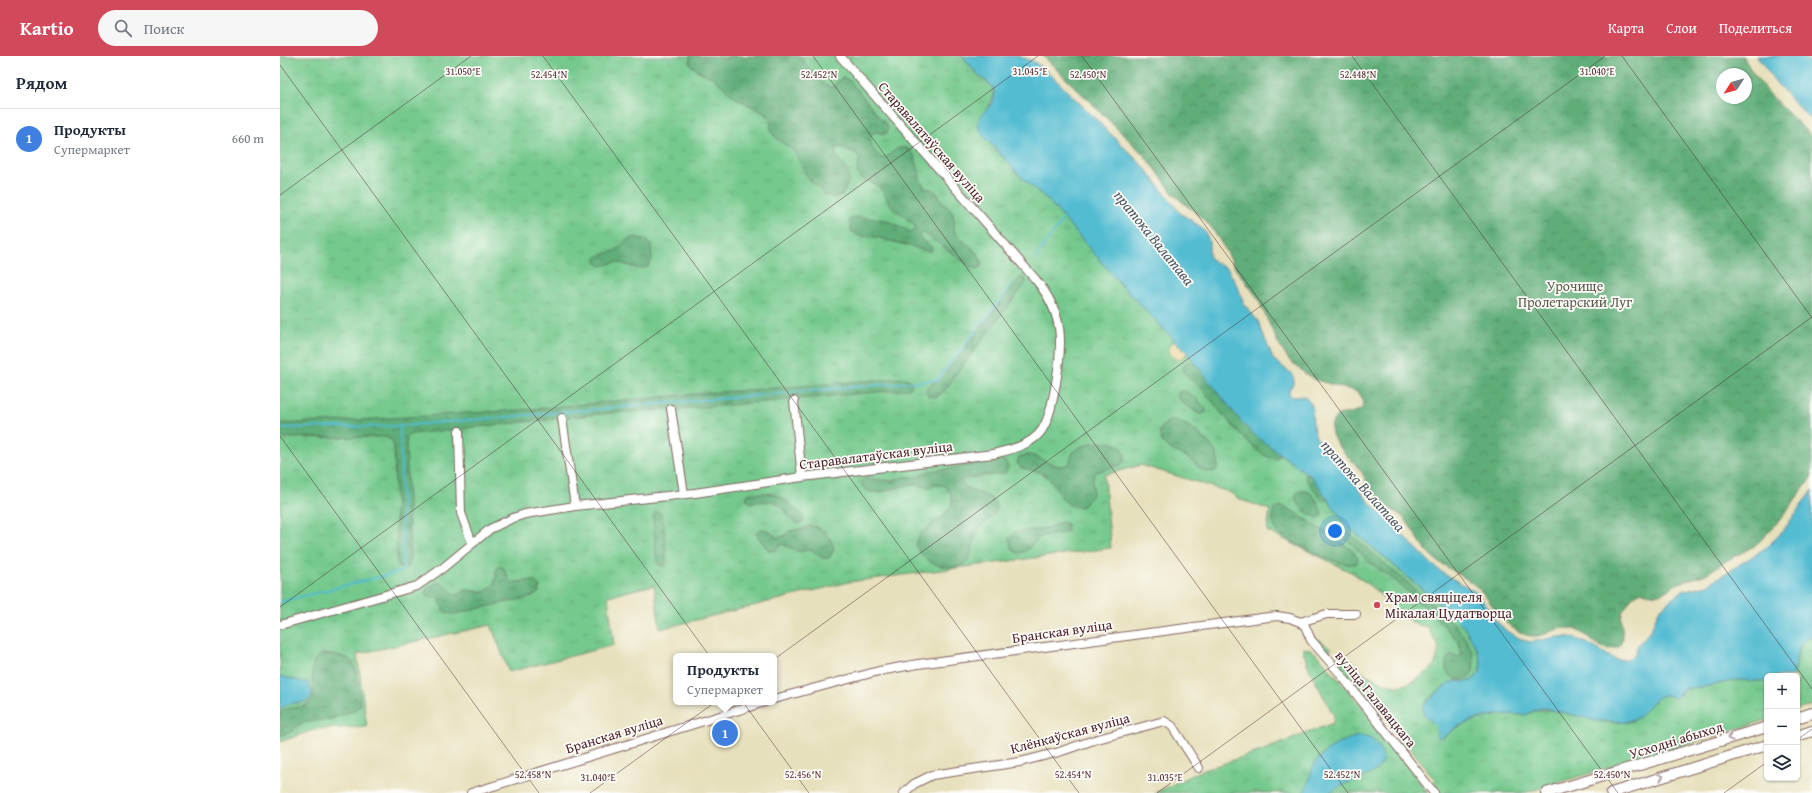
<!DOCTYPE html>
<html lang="ru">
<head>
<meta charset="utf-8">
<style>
  :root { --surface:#fff; --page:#f6f6f7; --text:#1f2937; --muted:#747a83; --line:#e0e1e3; --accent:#d1495b }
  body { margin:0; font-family:"Gentium Book Plus",serif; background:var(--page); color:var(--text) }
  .controls { position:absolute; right:12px; bottom:12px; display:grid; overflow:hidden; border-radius:6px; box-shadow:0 1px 3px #0004 }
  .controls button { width:36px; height:36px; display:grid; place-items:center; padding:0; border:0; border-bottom:1px solid var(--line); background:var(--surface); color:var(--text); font:20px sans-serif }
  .compass { position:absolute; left:1436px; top:12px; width:36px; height:36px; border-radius:50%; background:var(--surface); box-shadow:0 1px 3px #0004; rotate:234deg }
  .you { position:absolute; left:1055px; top:475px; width:14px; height:14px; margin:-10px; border:3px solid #fff; border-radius:50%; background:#1a73e8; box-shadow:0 0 0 6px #1a73e833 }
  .badge { display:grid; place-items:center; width:26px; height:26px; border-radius:50%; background:var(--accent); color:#fff; font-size:13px; font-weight:700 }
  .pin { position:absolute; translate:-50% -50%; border:2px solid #fff; box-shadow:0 1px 4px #0006 }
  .popup { position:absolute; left:393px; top:597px; width:104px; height:52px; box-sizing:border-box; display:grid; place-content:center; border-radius:6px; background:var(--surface); filter:drop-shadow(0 1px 3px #0005); font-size:13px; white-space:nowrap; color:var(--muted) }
  .popup b { font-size:15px; color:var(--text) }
  .popup::after { content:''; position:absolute; left:50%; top:100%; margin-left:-8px; border:8px solid transparent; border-top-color:var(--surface) }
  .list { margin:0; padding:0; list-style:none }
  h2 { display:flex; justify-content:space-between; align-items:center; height:52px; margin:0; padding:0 16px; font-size:17px }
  h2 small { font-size:13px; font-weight:400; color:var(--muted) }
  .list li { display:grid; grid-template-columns:26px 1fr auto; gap:12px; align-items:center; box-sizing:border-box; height:60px; padding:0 16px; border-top:1px solid var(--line) }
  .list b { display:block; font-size:15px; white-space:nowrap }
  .list p { margin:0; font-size:13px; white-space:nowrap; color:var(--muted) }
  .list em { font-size:13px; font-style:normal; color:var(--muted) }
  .icon { flex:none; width:22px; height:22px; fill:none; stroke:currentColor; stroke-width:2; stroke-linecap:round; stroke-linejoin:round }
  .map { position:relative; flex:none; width:1532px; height:737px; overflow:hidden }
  header { display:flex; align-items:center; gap:24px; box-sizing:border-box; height:56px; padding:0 20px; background:var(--accent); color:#fff }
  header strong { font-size:19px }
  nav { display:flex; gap:22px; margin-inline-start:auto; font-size:14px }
  .search { width:280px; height:36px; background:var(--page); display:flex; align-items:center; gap:10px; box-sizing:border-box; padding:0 14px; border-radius:22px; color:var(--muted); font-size:15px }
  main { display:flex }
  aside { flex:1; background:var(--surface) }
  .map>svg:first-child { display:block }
</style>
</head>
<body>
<header>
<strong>Kartio</strong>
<div class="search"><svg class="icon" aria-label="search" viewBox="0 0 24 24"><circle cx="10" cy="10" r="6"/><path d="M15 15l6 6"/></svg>Поиск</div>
<nav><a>Карта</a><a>Слои</a><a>Поделиться</a></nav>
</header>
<main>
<aside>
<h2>Рядом<small></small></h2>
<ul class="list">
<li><span class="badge" style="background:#3f7fe0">1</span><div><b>Продукты</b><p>Супермаркет</p></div><em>660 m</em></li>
</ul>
</aside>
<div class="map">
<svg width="1532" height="737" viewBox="0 0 1532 737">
  <defs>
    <pattern id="grass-tufts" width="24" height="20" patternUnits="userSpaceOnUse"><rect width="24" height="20" fill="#74c98d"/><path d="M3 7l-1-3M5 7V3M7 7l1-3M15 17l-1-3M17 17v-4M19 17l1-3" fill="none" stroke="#66ac7a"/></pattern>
    <pattern id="forest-crowns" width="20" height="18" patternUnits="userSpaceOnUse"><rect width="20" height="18" fill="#5fad78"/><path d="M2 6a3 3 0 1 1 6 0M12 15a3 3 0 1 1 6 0" fill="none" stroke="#508c63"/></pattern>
    <pattern id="sand-dots" width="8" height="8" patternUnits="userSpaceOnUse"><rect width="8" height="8" fill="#eeda9e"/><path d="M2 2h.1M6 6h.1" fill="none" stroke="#cebb88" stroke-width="1.8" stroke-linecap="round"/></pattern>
  </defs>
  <rect width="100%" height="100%" fill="#fdfcf7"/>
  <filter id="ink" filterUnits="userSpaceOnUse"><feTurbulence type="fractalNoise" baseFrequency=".025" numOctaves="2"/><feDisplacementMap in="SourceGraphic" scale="8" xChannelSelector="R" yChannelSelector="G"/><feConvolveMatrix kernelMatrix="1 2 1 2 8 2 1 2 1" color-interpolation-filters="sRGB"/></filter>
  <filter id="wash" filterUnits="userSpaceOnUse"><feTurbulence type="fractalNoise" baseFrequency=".012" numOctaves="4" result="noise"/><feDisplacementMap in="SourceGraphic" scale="16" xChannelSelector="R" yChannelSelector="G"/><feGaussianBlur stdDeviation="0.9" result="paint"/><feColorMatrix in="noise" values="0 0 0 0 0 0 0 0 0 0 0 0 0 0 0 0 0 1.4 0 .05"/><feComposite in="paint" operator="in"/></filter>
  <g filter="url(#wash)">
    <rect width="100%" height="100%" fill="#e7e0bc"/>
    <path fill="url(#grass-tufts)" stroke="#5f745c" d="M0,0H682L697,18L711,30L714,35V40L707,53L701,77L704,80L742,122L766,142L844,232L907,297L990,391L1032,421L1067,470L1167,554L1184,571L1197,593L1201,607L1200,617L1191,625C1185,626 1180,624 1175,625C1167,627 1153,640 1147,645L1152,665L1158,672L1157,678L1163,681C1187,661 1220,658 1250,657C1265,646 1309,665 1329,666C1357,668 1352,664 1371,647C1374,645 1377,641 1381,640C1386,638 1394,640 1400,639L1404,633L1409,632L1424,631L1457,624L1487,625V664L1244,737H1161L1153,728L1156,725L1128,689L1122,692L1108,665L1099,654L1031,579L1051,592L1050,597C1064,605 1103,631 1118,630C1125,629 1133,626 1138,622C1154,613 1156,609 1159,591L1147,571L1135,568L1123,560L1094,533L1073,517L987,475L990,454L959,443L949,436L861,409L824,419L831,492L569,526L380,573L374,529L328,540L334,589L229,616L211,569L77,598L87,671L36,673L0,686Z
      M1532,580V649L1517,654V620H1513C1519,604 1513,590 1532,580Z
      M1022,592L1030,593L1038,599L1087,656L1148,737H875L923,714L981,695L1053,667L1054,660L1030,615Z"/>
    <path fill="url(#forest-crowns)" stroke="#546652" fill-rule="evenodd" d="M410,0H433L444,3L452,0H520C527,9 541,31 552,31L562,21L569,24L608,71L607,77L605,78L596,76L591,78C587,87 594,97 602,102C611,102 615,88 626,92C639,96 637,116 642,127C645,134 652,132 657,137C659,140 661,144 663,147C666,150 670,152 672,156C676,163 673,170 675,177C683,187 704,196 701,211L696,213L691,211L644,177L640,179V182L652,192L651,196L596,181L579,180L572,176L569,166L570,163L577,161L606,164L631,176L635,174V171L633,167L612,151L600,131L579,121L577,114L580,104L576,97L560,91L556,93L555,97L568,116L569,126L562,139L553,142L545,139L528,122L514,95L497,83L491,76L490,64L486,58L454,41L434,22L418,15L410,8Z
      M763,0H1463C1479,32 1508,56 1532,81V421L1499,465L1476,489L1448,504L1426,518L1396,528L1383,537L1377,539L1362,536L1352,541L1343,555L1341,562L1343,582L1339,591C1320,599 1310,579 1294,573C1273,567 1263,589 1239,576C1220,566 1212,546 1198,532C1185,520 1169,514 1155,503C1141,492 1135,475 1124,462C1116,455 1106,452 1099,445C1090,436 1087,424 1080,414C1070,400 1037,378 1058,359C1070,356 1095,357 1078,336L1036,324L1027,319L1009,304L999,289L977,241L954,210L947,196L931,171L923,163L894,139L877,115L862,97ZM1442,18H1466V42H1442Z
      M355,181L365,183L371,189L372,203L368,211L359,213L337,206L321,210L317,207L316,202C322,197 328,198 334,195C344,190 340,185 355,181Z
      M742,221L746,224L745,228L673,322L668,331L657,341L649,340L646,336L647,331L661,323L738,224Z
      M909,305L917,309C936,332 952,356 974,376C979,382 997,393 999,399L997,402C979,408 935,348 923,334C917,327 905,323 903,312L905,307Z
      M623,322L629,323L631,325V331L629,333L440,350L330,357L131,378L127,381L126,386L130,505L129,510L124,513L120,512L117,507L114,392L112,384L104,381L0,382V368L64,365L254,353L402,339Z
      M900,335C909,335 921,346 926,353L925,357L919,358L901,346L897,339Z
      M893,364C909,366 950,397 935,415C931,416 927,416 923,414C918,412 916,407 911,404C901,397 878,392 880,376C881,369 887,366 893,364Z
      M812,387C823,387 840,383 845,397C846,402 844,406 841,409L816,416C808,426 818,432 809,443C805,447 805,450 799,451C780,451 779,431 767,421C759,414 751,415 741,412L737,407L739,401C757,392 771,417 789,408L793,396L800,391Z
      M715,404C721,404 726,404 728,410L726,416L720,418L683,423L681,425C688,440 713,433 717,453C714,462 704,465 699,473C693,482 694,496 687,505C679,515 657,511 647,504C642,500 639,495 636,490C635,468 691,459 665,430C658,427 652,432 644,431C639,431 634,428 629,429C616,430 589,446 581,427L585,422L613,425L623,421H638L648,415L668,413Z
      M1026,418C1036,421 1042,434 1047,442L1046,445L1041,443L1025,422Z
      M1025,434C1035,437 1039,449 1042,459L1040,462C1028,461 1001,437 1025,434Z
      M486,437C501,438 507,445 517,455C521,458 524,460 524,465L519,468C507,465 506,448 490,445C484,444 478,447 471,447L466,443L468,438Z
      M1001,450L1008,452L1071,493L1078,502L1077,507C1065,515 1013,487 1001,479C993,472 991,464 994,454Z
      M375,456L381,458C384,464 388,506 385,511L379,509L376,499L373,461Z
      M782,466L787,468V475C778,481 767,477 759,482C750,488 749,497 738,497L732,493L729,482L735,476L763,473Z
      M529,470C542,469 553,483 554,494L549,502H542L532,494L517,495L502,488L493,495H489L476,478L478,475L482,473C496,475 495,489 510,475L523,473Z
      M1061,470L1173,566C1185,580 1200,600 1191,619C1176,630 1160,618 1168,601L1172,599L1179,601L1181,598L1179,586L1153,558L1113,523L1089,506L1072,488L1058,478L1057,472Z
      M219,510L224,512L228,522L232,526C243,527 253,520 260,531L258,537L251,541L174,558C161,558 163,550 158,542L149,541L146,538V533L158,526L164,528L174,538L177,539L185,534L205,536L215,528L216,514Z
      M43,598C69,600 75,600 78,628C79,635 81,643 80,650L73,655L51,663L21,667L11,676L0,680V656C11,650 26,652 32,645C38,632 24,604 43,598Z"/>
    <path fill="url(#sand-dots)" stroke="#9c7c64" d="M895,285L907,297L900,304L894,302L889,297L890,290Z"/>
    <path fill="#53bcd1" stroke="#4e6e7e" d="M682,0H738L753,5L770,18L865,112L900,157L921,171L926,177L929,185V201L936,207L947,212L958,231L964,248L978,265L993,303L1013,319L1014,326L1009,334V338L1013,341L1024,340L1032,349L1033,370L1036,381L1063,411L1087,444L1154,510L1166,519L1196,536L1206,549L1216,565L1228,576L1243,584L1251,586L1277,581H1291L1307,587L1329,600L1338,604L1348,603L1354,599L1358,589L1371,574L1379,554L1388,546L1402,535L1427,529L1487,491L1503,475L1532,434V580C1513,590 1519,603 1513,620H1487V625L1457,624L1424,631L1409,632L1404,633L1396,642L1386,639L1381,640L1372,646L1359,661L1346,666L1318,665L1264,652L1254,654L1246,659L1220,658L1193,664L1175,672L1163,681L1158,682L1156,670L1144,658L1143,651C1145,647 1165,630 1170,626L1191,625L1200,617L1201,607L1197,593L1184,571L1167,554L1067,470L1032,421L977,381L963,368L907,297L844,232L766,142L742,122L704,80C685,58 720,53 714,34C713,30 709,28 706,25C696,18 690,8 682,0Z
      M1477,0H1525L1532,11V65L1497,28Z
      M0,620L28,627L32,636L31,642L25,646L8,648L0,654Z
      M1078,680C1087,680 1094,683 1099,691C1114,715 1080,722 1064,728C1058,731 1053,735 1048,737C1041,737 1030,737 1023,737C1029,729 1029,720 1033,711C1041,695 1062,684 1078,680Z"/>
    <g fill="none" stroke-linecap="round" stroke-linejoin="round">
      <path stroke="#53bcd1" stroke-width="2" d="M754,203L784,162
        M0,372L120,370L657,324L734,226
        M0,546L123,515L120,370"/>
    </g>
  </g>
  <g filter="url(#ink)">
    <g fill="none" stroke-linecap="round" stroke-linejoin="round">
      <g stroke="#81635e" stroke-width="10">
        <path id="minor" d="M514,345L522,421
          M391,353L404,438
          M282,362L295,450
          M179,375L181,457L192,487
          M1020,566L1025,570L1031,584L1058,615L1154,737
          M0,569L137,530L164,511L210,473L233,462L245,458L295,450L415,437L522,421L713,398C730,394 752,389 762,374C770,361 773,343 776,327C783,285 784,258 756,224L560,0
          M494,643L599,615L638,608L981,562L997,560L1010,562L1020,566L1047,558H1076
          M191,737L485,646
          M624,737L634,728L652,719L740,706L779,696L814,684L884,665L892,670L919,712"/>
      </g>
      <g stroke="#81635e" stroke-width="12">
        <path id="major" d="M1517,662L1532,657
          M1517,680L1532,675
          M1266,737L1487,671
          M1331,737L1487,689"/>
      </g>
      <use href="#minor" stroke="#fff" stroke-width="8"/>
      <use href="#major" stroke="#fff" stroke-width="10"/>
    </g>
    <defs><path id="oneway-chevron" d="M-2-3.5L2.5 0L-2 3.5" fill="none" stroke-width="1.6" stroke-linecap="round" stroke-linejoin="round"/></defs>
    <g stroke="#ae9aa0">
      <use href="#oneway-chevron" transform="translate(1450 682) rotate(163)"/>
      <use href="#oneway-chevron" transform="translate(1381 721) rotate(-17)"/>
    </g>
  </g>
  <path fill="none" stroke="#4a1f2b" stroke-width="1" stroke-opacity="0.45" d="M263,0L799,737M533,0L1068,737M802,0L1338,737M1072,0L1532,633M1342,0L1532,262M0,9L529,737M0,139L191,0M0,380L259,737M0,551L758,0M1517,684L1532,673M310,737L1325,0M877,737L1532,261M1444,737L1487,706"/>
  <circle fill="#d1495b" stroke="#fdfcf7" stroke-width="1.5" cx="1097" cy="549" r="4"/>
  <g text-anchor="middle" stroke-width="3.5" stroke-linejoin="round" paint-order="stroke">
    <g font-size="14" fill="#4a1f2b" stroke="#fdfcf7">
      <text transform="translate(652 86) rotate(49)" y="5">Старавалатаўская вуліца</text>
      <text transform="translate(596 399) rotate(-7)" y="5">Старавалатаўская вуліца</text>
      <text transform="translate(782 575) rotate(-8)" y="5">Бранская вуліца</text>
      <text transform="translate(1096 643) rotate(51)" y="5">вуліца Галавацкага</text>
      <text transform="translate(790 677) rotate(-15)" y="5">Клёнкаўская вуліца</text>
      <text transform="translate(334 678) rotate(-17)" y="5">Бранская вуліца</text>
      <text transform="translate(1396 684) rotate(-17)" y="5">Усходні абыход</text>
    </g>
    <g font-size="14" fill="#595a4d" stroke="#fdfcf7">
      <text x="1295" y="235">Урочище<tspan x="1295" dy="16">Пролетарский Луг</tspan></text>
    </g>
    <g font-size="14" fill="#4a1f2b" stroke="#fdfcf7" text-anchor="start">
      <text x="1105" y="546">Храм свяціцеля<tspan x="1105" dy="16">Мікалая Цудатворца</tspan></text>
    </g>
    <g font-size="15" font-style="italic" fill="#4d5665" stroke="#fdfcf7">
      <text transform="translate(874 182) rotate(51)" y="5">пратока Валатава</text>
      <text transform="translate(1083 430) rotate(48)" y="5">пратока Валатава</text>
    </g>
  </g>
  <g font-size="10" text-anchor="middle" fill="#4a1f2b" stroke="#fdfcf7" stroke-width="3.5" stroke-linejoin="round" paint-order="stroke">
    <text x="183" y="19">31.050°E</text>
    <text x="750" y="19">31.045°E</text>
    <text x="1317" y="19">31.040°E</text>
    <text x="269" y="22">52.454°N</text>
    <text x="539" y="22">52.452°N</text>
    <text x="808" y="22">52.450°N</text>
    <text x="1078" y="22">52.448°N</text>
    <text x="253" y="722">52.458°N</text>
    <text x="523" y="722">52.456°N</text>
    <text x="793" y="722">52.454°N</text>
    <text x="1062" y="722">52.452°N</text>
    <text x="1332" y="722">52.450°N</text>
    <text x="318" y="725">31.040°E</text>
    <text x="885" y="725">31.035°E</text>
  </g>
</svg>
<div class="controls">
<button>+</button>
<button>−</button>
<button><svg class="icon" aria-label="layers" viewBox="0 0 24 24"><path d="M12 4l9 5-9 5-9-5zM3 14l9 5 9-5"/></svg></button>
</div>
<svg class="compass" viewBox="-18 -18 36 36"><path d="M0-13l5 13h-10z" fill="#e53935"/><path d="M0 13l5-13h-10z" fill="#747a83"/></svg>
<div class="you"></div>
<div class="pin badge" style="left:445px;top:677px;background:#3f7fe0">1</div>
<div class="popup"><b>Продукты</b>Супермаркет</div>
</div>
</main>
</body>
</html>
